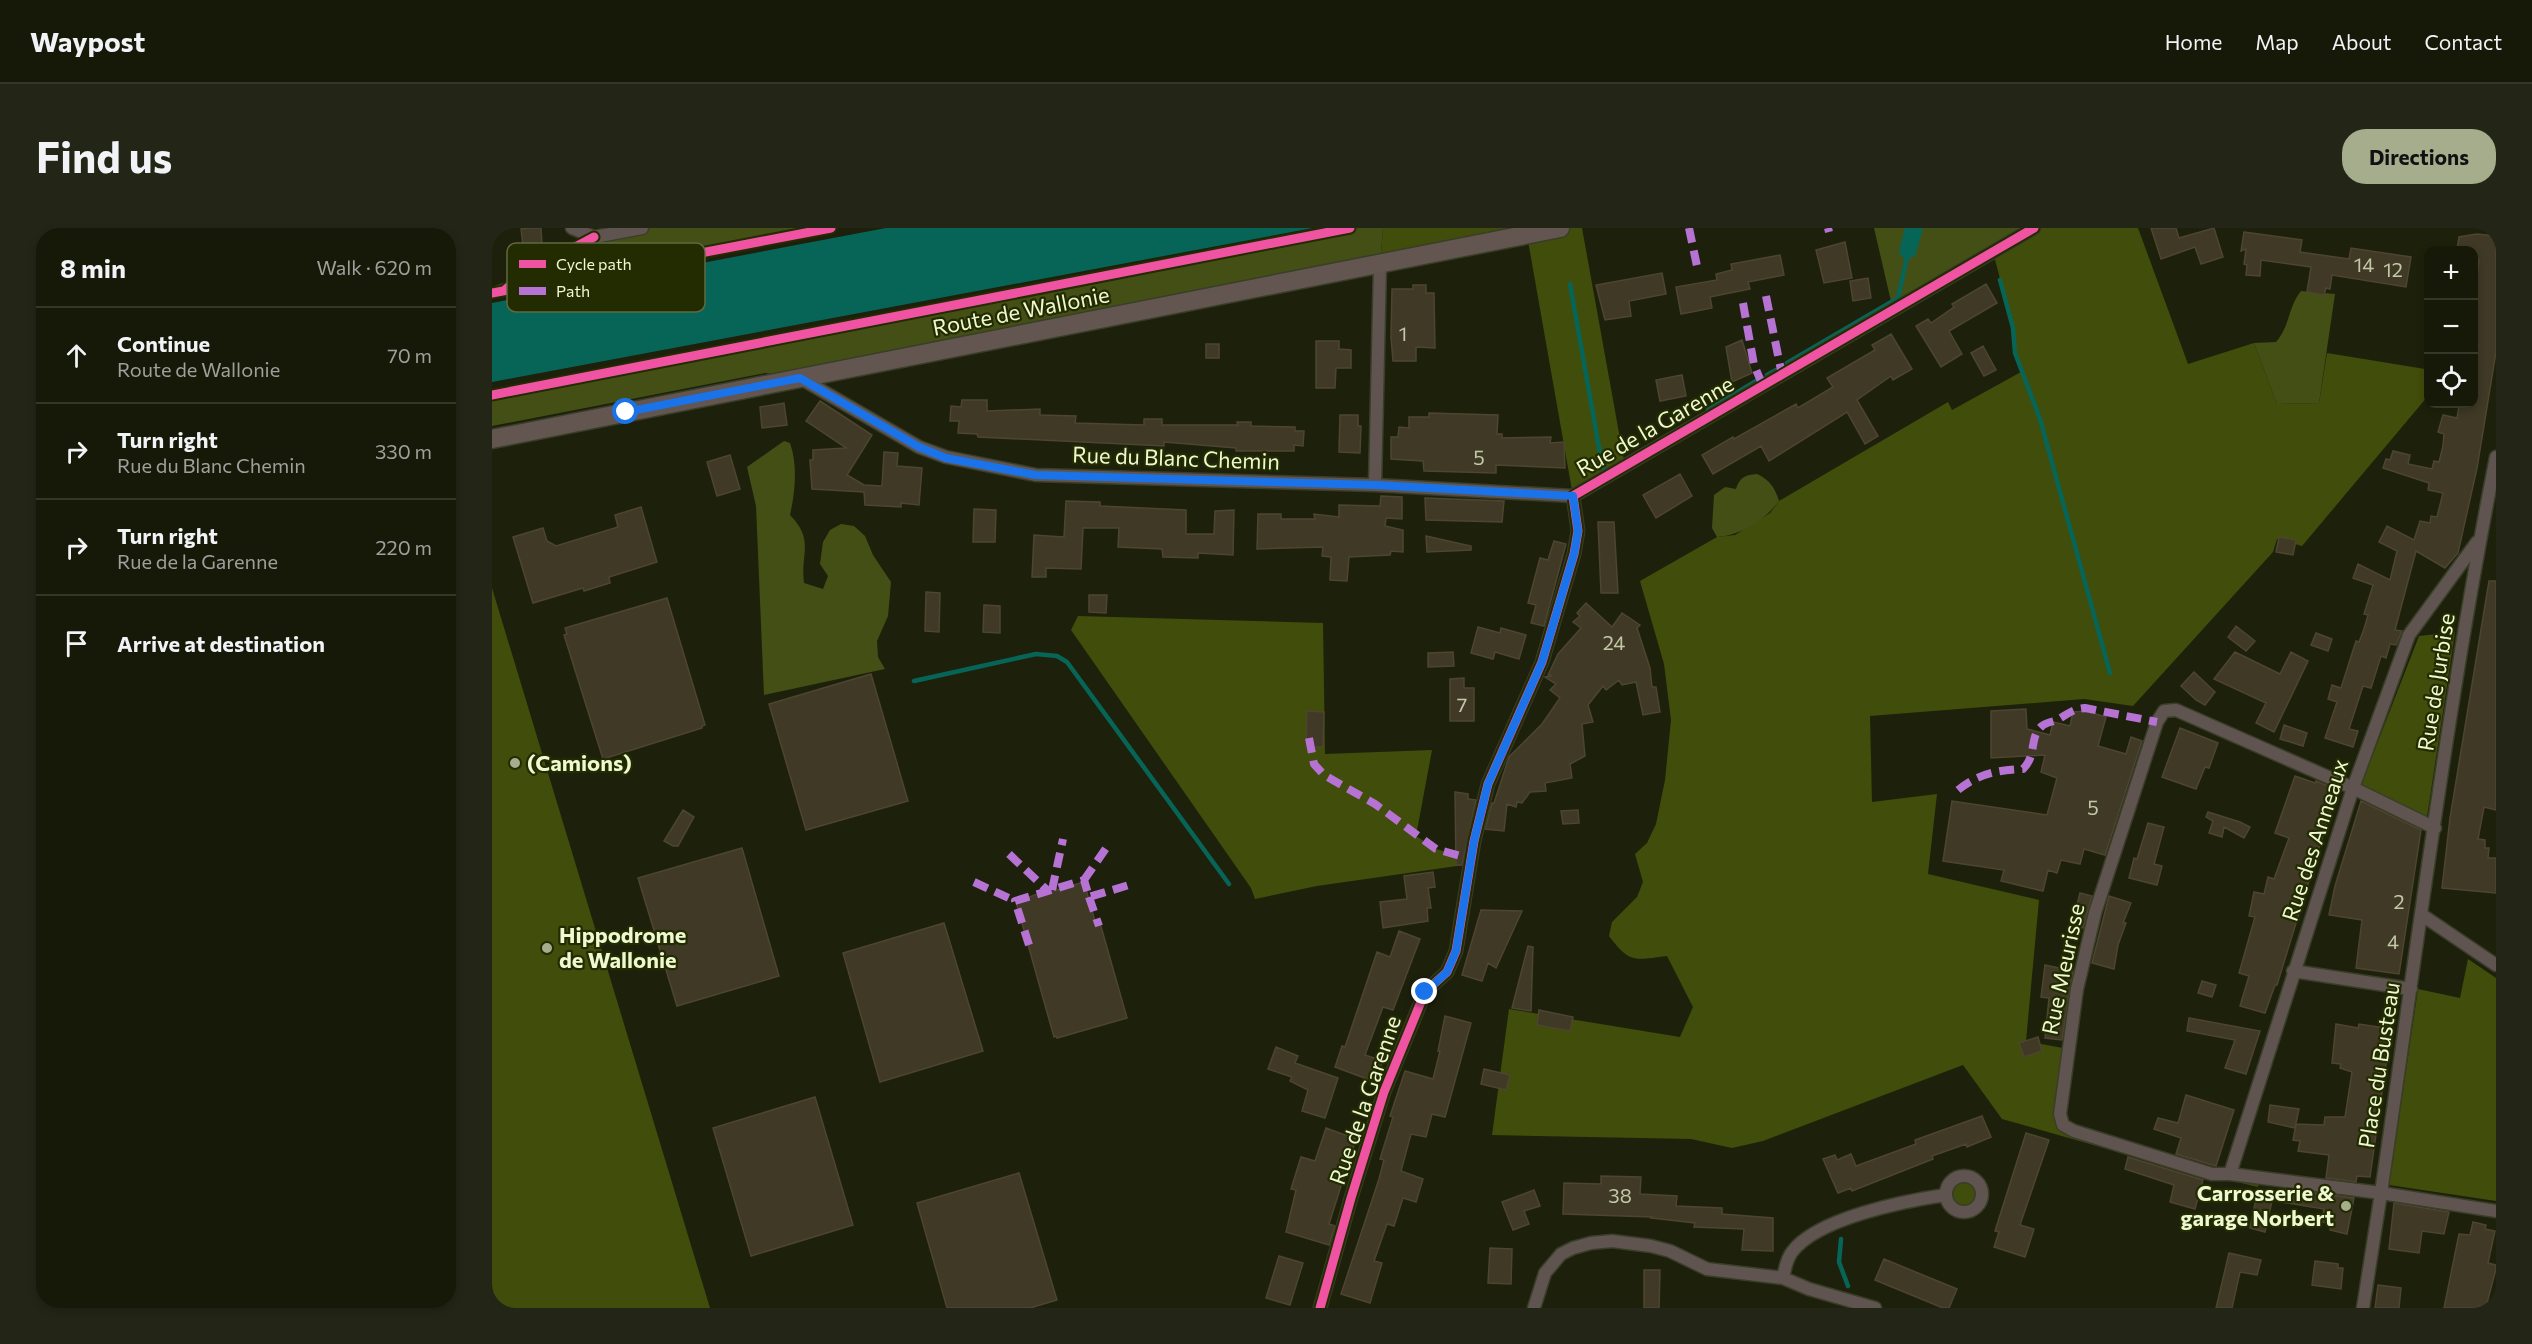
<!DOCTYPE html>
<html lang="en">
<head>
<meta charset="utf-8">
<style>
  :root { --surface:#161908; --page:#232616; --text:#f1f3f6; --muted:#9ea09c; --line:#353829; --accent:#a5ad8c }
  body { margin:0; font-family:Commissioner,sans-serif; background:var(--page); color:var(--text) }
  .controls { position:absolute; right:18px; top:18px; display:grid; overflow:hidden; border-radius:12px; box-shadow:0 3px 9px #0003 }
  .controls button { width:54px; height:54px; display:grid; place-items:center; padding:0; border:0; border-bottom:2px solid var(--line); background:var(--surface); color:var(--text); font:30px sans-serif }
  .stop { position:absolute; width:18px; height:18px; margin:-14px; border:4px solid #1a73e8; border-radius:50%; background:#fff }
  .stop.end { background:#1a73e8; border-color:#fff; box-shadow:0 2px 6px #0008 }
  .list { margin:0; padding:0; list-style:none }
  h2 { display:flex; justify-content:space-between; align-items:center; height:78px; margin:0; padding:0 24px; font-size:26px }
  h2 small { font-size:20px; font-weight:400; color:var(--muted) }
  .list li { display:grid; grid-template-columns:39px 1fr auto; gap:18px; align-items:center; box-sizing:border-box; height:96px; padding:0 24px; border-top:2px solid var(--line) }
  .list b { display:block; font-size:22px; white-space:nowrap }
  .list p { margin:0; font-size:20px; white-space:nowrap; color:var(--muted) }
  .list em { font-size:20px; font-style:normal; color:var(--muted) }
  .icon { flex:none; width:33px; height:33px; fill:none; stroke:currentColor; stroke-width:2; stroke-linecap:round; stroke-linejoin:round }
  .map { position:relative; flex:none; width:2004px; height:1080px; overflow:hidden; border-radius:24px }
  header { display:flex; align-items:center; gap:36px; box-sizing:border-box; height:84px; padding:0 30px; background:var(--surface); border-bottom:2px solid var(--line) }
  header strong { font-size:28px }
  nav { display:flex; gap:33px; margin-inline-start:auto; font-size:21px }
  .intro { display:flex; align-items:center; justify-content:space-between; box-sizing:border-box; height:144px; padding:0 36px }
  h1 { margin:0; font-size:42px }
  .button { padding:15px 27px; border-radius:24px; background:var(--accent); color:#111; font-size:21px; font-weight:700 }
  main { display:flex; gap:36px; padding:0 36px }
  aside { flex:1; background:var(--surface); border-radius:24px; box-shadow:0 3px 9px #0003 }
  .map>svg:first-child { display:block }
</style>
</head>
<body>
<header>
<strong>Waypost</strong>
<nav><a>Home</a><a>Map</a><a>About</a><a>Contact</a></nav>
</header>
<div class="intro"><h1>Find us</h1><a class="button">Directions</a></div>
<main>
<aside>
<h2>8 min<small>Walk · 620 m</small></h2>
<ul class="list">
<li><svg class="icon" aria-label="ahead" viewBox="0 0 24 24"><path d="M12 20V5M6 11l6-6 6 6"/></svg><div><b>Continue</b><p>Route de Wallonie</p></div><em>70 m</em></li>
<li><svg class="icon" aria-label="right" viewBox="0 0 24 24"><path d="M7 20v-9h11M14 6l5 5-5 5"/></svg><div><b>Turn right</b><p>Rue du Blanc Chemin</p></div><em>330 m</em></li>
<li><svg class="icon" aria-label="right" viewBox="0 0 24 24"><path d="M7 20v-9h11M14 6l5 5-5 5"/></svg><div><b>Turn right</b><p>Rue de la Garenne</p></div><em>220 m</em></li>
<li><svg class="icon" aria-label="arrive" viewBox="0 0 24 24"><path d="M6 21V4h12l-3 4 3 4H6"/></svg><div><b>Arrive at destination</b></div></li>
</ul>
</aside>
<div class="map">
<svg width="2004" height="1080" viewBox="0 0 2004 1080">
  <rect width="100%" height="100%" fill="#1d210b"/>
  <path fill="#414d0a" d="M891,0H1090L1133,238L1081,268L1035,7L888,37Z
    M1542,0H1646L1696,136L1762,115L1785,176L1827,175L1835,125L1933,141L1936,168L1810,318L1785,311L1781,324L1641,478L1592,471L1378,488L1380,574L1445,566L1436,646L1547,672L1534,813L1576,821L1571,897L1720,946L1768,950L1766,959L1681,939L1638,924L1619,922L1510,891L1471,837L1271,913L1240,920L1199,911L1000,907L1017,781L1188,809L1201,779L1175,728C1143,732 1138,736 1117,708L1120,694L1145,669L1151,654L1143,626L1155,615L1164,596L1173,552L1179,492L1172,436L1148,353L1225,309L1243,307L1278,285L1287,273L1456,174L1460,182L1529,144L1523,125L1521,100L1501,24Z
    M0,360L218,1080H0Z
    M586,388L831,395L833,526L940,522L924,608L944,621L979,631V636L825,658L763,671L759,660L579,402Z
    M1963,404L1935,589L1869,557L1927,408Z
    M1976,731L2004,750V973L1897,957L1926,761L1968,770Z
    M1458 966a14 14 0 1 1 28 0a14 14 0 1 1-28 0Z"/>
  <path fill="#444f16" d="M150,0H333L0,64V59L29,48L102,9Z
    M858,0H891L888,37L308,150L273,145L0,198V167Z
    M1382,0H1542L1401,82Z
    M1809,63L1843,66L1827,175L1785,176L1762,115L1784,114C1798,98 1796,79 1809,63Z
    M292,213L298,215C306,238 303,264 298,287C323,313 308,325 312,355L331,361L336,348L328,336L331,314L338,302L349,296L362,298L373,308L381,327L399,354L396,388L385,413L386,429L393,441L272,467L264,278L255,239Z
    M1265,246C1278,252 1283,260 1287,273C1272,293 1250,307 1225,309L1220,300L1222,267L1233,259L1244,261C1248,249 1253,247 1265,246Z"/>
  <path fill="#076557" d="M394,0H821L0,154V75Z
    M1413,0H1431L1424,26L1414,34L1407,24Z"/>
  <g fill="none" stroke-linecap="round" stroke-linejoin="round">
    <path stroke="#076557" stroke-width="4.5" d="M1508,52L1521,100L1523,125L1548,191L1618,445
      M1078,56L1109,231L1113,243
      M1295,135L1406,70L1415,29
      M1275,147L1284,142
      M1216,182L1264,153
      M422,453L544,426L565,428L575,434L737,656
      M1349,1011L1347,1034L1356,1058"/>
  </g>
  <path fill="#3f3926" stroke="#4e4530" stroke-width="1.5" d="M39,0H49L50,16L31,17L29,1Z
    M1659,0H1684L1687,10L1722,0L1731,29L1709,36L1703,19L1669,31Z
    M1752,4L1810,12L1808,24L1857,31L1859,20L1919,29L1914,59L1840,47L1838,61L1834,60L1832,67L1815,64L1819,39L1769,32L1768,48L1754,47L1755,37L1752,36L1754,21L1749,23Z
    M1985,6L2004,8V124L1985,240L1966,325L1953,340L1924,323L1903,402L1910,403L1904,417L1898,416L1894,430L1889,428L1879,460L1871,458L1857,501L1866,503L1861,519L1833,510L1845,474L1836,471L1840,457L1849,460L1864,413L1867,414L1872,401L1876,387L1872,386L1881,357L1861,350L1866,336L1898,352L1905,323L1887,314L1895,298L1922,312L1928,293L1938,295L1939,288L1945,289L1951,265L1936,262L1937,255L1891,240L1894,231L1898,232L1901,223L1918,227L1916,236L1940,241L1942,233L1947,234L1951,218L1952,206L1946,204L1951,187L1965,190L1967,178L1975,179V176H1982V141H1983L1986,116H1982L1983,68L1987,32H1982V22H1965L1967,9Z
    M1353,14L1360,50L1332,55L1324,22Z
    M1288,27L1292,47L1256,54L1258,61L1218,69L1220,80L1189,86L1184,59L1225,52L1224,46L1240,42L1239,36Z
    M1170,45L1174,66L1137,73L1139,88L1113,92L1104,57Z
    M1376,50L1379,70L1361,73L1358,53Z
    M1494,56L1505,75L1457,103L1470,126L1449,139L1424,98L1436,91L1439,95L1462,79L1460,76Z
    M921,57H934V65H942L943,120L924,119V133H901L899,109L900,61H921Z
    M1399,106L1420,141L1401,152L1399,148L1365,172L1386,208L1373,216L1355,184L1277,233L1269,218L1221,246L1210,227L1241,209L1242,211L1304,176L1306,180L1341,159L1335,150L1383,122L1380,117Z
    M1250,112L1260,145L1240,154L1234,119Z
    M824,113H847V121L859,122V140H844L843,160H824Z
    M714,116H727V130H714Z
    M1491,118L1504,142L1492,148L1479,125Z
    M1190,147L1194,168L1168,173L1164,152Z
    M470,172H495V183L548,181V187L584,188L583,195L652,197V191H670V197H746L745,194H759V198L803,199V203H812L811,218L802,217V223H744V220L672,214V218L486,209L485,206L466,205L467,193H458L459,178L469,179Z
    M328,173L380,207L355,247L372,257L390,258L392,224L406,225L405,238L430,240L427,277L409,275V279L373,277L372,264L320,261L318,232H321V222L354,220L314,193Z
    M292,175L295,197L270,200L268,179Z
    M937,185L1006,187L1005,206H1010V210L1059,209L1058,215L1072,214L1073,240L1004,237V245L932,243L931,233L899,231V209H906L907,199L917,200V189H937Z
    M848,187H866V198H869L868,225L847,224Z
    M238,227L248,261L225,268L215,234Z
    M1188,246L1200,268L1164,290L1151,267Z
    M889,268L910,269V291L894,290L893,298L911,302V324L899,323L898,327L857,329L855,353L838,352L839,329L830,328L831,319L765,321L766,286H789V291H823L822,286L847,289V277L888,278Z
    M933,270L1012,273L1010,294L934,292Z
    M574,273L608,274V278L694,282V306H722L723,283L742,282L741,327L706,325V330L671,329L670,321L626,319L627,300H591L589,341L554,340V349H540L542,307L572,309Z
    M149,279L165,334L117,349L118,355L92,363L91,360L41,375L21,309L51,300L55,313L64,318L126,299L123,287Z
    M482,281L504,282L503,314H481Z
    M1106,294H1122L1126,365H1109Z
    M934,308L979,318V322L935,324Z
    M1787,309L1804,312L1801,327L1784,324Z
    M1062,313L1074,316L1052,398L1039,395L1044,377L1036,375L1048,330L1056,332Z
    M1997,353H2004V582L1992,579L1986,611L1993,612V620H1997L1996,630H2004V665L1950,660L1958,590Z
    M434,364L448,365L447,404L433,403Z
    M597,367H615L614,385L597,384Z
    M175,370L213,497L210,498V500L111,531L72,407L75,406L73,400Z
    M1094,375L1120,399L1130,385L1148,397L1145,400L1158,440L1160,459H1164L1168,484L1151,487L1144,454L1130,457L1127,452L1114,462L1111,458L1096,477L1101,494L1090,496L1093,528L1078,536L1080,550L1053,555L1054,563L1038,564L1030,575L1025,574L1024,579L1015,576L1012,603L993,601L1000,575H1002L1017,529L1050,496L1068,470L1058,462L1064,456L1053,449L1060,448L1056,447L1066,426L1089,400L1081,394L1088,388L1085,385Z
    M492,377L508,378V405L491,404Z
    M1744,398L1763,413L1754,423L1736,409Z
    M986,399L1008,405L1009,400L1034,407L1027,431L1003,424L1001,431L979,425Z
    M1824,405L1840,411L1836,423L1819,417Z
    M961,424L962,438L936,439V425Z
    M1743,424L1788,446L1799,424L1816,433L1782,504L1764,495L1774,475L1722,451Z
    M1702,444L1723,464L1713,477L1704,472L1689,458Z
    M379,446L416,573L314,602L277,476Z
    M972,450V460H982V493H958V451Z
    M1534,481L1535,501L1558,507L1561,494L1578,498L1581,484L1594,483L1614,489L1606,518L1634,526L1639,509L1650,513L1613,627L1592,621L1588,636L1569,632L1565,645L1556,642L1551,663L1509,653L1512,642L1451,633L1460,573L1555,587L1565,550L1549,544L1553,527L1499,530V483Z
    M815,483L832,484L831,519H814Z
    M1792,497L1815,505L1811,518L1788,511Z
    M1688,500L1726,515L1717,540L1713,539L1704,561L1670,549Z
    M1803,548L1823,555L1824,553L1845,562L1785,757H1783L1773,785L1748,778L1757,748L1747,745L1763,689L1757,688L1762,664L1772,666L1776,649L1782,651L1797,610L1783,605Z
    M963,564L976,566V571L984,572L970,637H964Z
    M1869,573L1929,602L1907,746L1864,740L1870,692L1837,687L1843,658Z
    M191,582L202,589L186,618H181L172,613Z
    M1086,582L1087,595L1071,596L1069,583Z
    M1716,584L1748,594L1758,599L1752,610L1732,599L1730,609L1717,605L1721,593L1714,589Z
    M1656,595L1672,599L1662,636L1670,638L1665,657L1637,650L1642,630L1645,631Z
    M250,620L287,748L185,778L146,650Z
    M941,644L943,659L936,660L939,680H935L936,693L891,700L888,674L915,671L912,648Z
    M592,654L604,697L608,696L610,702L635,790L565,810L564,808L562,809L524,674L564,659L565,662Z
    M1588,665L1600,668L1591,700L1587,699L1592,679L1585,677Z
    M1617,668L1639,675L1631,695H1634L1626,717L1622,741L1600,735Z
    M989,682L1030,683L1004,740L996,735L990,753L970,747Z
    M452,695L491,823L388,854L351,725Z
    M907,703L928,711L901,782L891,779L873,827L891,833L883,854L843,839L850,818L853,819L885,724L898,729Z
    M1036,718L1041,719L1039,783L1020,780Z
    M1553,737L1581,743L1570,812L1553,810L1557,770L1549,769Z
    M1710,753L1724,757L1720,769L1706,765Z
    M1047,782L1081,789L1078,803L1045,797Z
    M953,788L979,795L953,889L940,886L934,909L919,906L909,943L931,951L924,974L911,970L902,998L895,996L882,1033L890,1035L878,1075L849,1066L887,951L892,932L888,931L901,889L898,888L913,843L941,851L948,823H946Z
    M1697,790L1768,803L1754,846L1733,840L1743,812L1695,803Z
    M1844,796L1866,800L1867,796L1899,801L1878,949L1865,948L1864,954L1834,950L1837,927L1806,923L1808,913L1801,912L1804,896L1832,897L1833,889H1853L1860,844L1848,840L1849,836L1840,835Z
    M1546,809L1550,823L1532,829L1527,815Z
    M784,819L806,828L803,835L846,850L833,890L810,883L816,862L798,853L800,849L776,841Z
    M992,841L1018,847L1014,862L989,856Z
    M1694,867L1742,882L1724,938L1684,926L1689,910L1662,901L1666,890L1686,895Z
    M323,869L361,997L259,1028L221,900Z
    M1778,877L1807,881L1803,900L1776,894Z
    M1490,888L1499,909L1475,919L1474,916L1440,928L1441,931L1360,963L1359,960L1346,965L1331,931L1343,927L1345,932L1359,926L1364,938L1424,916L1423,912Z
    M834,900L864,911L837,996L843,998L837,1017L794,1004L804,962L799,961L809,929L823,933Z
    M1534,905L1557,912L1528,997L1542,1001L1533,1029L1502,1019L1507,1004L1503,1003Z
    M1636,929L1711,952L1703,981L1678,974L1682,957L1633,941Z
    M527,945L565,1072L538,1080H455L425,975Z
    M1109,948L1149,949L1148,966L1185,968L1184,978L1230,980V986L1281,990V1023L1250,1022L1252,1001L1202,999L1203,995L1159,990L1160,989L1071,986L1072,955L1109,956Z
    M1766,961L1782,964L1773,1004L1758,1000Z
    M1791,961L1862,970L1855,1006L1838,1002L1839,996L1830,994L1832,981L1789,974Z
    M1042,962L1048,978L1032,983L1037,996L1021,1002L1010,974Z
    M1902,975L1957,984L1952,1006L1930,1003L1927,1025L1897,1021Z
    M1981,994L1994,997L1993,1001L2003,1003L1996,1035L2004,1037V1041L1994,1079L1987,1078L1986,1080H1952L1967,1006L1978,1007Z
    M998,1020L1020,1021L1019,1056L996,1055Z
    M1737,1025L1769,1032L1765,1047L1748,1044L1740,1080H1724Z
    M787,1028L811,1035L798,1077L774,1070Z
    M1392,1031L1465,1061L1457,1080H1451L1383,1052Z
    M1823,1033L1846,1036V1040H1851L1849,1061L1820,1057Z
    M1152,1042H1168L1167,1080H1152Z
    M1886,1057L1909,1060L1907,1080H1883Z"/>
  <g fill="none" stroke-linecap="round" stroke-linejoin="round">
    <g stroke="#393e28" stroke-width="15">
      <path id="street" d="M80,0L102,9L150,0
        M308,150L427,219L454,229L544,247L883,257L1081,268
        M2004,229C1956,472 1925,720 1889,965L2004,983
        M883,257L888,37
        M1081,268L1542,0
        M1930,687L2004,737
        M1801,743L1919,761
        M1738,946L1861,560L1917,407L1985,314
        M1454 966a18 18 0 1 1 36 0a18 18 0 1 1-36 0Z
        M1291,1050C1293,1041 1294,1032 1300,1024C1325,990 1413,973 1453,967
        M828,1080L859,970L892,864L933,764L955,744L964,723L982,613L996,556L1050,434L1082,326L1086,303L1081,268
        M1042,1080L1053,1045L1069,1026L1081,1020L1099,1015L1120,1013L1159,1018L1178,1023L1215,1041L1291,1050L1317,1061L1383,1080
        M1871,1080L1889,965L1738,946H1720L1582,903L1571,897L1568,886L1585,761L1603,685L1665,494L1672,483L1684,482L1861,560L1943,600
        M2003,1080L2004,1076"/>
    </g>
    <g stroke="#393e28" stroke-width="21">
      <path id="secondary" d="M0,211L1068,0"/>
    </g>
    <use href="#street" stroke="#605450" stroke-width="12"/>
    <use href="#secondary" stroke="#635550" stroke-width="18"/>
    <path stroke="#b673d3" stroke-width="8" stroke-dasharray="15 8" stroke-linecap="butt" d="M1197,0L1206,43
      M1336,0L1337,4
      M1274,68L1290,147
      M1251,75L1262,137L1271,158
      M817,510L822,536L832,547L883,576L944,621L979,631
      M1466,562C1486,546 1505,542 1531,541C1545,528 1537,508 1550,498C1554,494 1562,494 1567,491C1577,485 1581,481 1593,480L1665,494
      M517,626L556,663
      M592,652L617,616
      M482,654L523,673
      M560,662L571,611
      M597,669L607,698
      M537,717L523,673L592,652L597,669L637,657"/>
    <g stroke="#232b01" stroke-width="13">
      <path id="cycleway" d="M13,62L29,48L102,9
        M0,65L339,0
        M0,167L858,0
        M828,1080L859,970L892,864L933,764L955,744L964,723L982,613L996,556L1050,434L1082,326L1086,303L1081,268L1542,0"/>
    </g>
    <use href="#cycleway" stroke="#f153a3" stroke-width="9"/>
  </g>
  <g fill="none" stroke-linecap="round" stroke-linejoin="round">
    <path stroke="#1a73e8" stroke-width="8" d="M134,184L308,150L427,219L454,230L544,247L884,257L1081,268L1086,303L1082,326L1050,434L996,556L982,613L964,723L955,744L933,764"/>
  </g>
  <g fill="#a5ad8c" stroke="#232b01" stroke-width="2">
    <circle cx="23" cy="535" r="6"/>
    <circle cx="55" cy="720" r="6"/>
    <circle cx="1854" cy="978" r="6"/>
  </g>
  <g text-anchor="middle" stroke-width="4.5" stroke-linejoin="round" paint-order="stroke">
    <g font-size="20" fill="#c2c9a6">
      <text x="1872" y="44">14</text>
      <text x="1901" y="49">12</text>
      <text x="911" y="113">1</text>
      <text x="987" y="237">5</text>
      <text x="1122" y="422">24</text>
      <text x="970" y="484">7</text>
      <text x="1601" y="587">5</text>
      <text x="1907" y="681">2</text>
      <text x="1901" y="721">4</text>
      <text x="1128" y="975">38</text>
    </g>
    <g font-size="22" fill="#eef9d1" stroke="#232b01">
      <text transform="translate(529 83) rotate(-11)" y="8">Route de Wallonie</text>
      <text transform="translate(1163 198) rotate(-30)" y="8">Rue de la Garenne</text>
      <text transform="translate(684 230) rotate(2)" y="8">Rue du Blanc Chemin</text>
      <text transform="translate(1944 454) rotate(-81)" y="8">Rue de Jurbise</text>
      <text transform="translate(1823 612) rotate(-72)" y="8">Rue des Anneaux</text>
      <text transform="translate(1571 741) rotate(-78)" y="8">Rue Meurisse</text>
      <text transform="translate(1887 837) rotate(-81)" y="8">Place du Busteau</text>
      <text transform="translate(873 872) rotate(-71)" y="8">Rue de la Garenne</text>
    </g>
    <g font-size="22" font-weight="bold" fill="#eef9d1" stroke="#232b01" text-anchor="start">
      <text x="35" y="543">(Camions)</text>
      <text x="67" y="715">Hippodrome<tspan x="67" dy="25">de Wallonie</tspan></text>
      <text x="1842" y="973" text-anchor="end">Carrosserie &amp;<tspan x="1842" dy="25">garage Norbert</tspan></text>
    </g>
  </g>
  <rect x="15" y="15" width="198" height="69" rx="9" fill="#232b01" stroke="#60693f" stroke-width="1.5"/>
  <rect x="27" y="32" width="27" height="8" fill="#f153a3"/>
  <rect x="27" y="59" width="27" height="8" fill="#b673d3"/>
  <g font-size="16" fill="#eef9d1">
    <text x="64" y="42">Cycle path</text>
    <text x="64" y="69">Path</text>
  </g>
</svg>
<div class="controls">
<button>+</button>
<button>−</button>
<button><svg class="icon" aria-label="locate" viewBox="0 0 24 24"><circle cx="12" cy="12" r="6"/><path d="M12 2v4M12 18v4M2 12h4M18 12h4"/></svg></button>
</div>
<div class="stop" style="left:134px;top:184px"></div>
<div class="stop end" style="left:933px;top:764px"></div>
</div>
</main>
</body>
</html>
